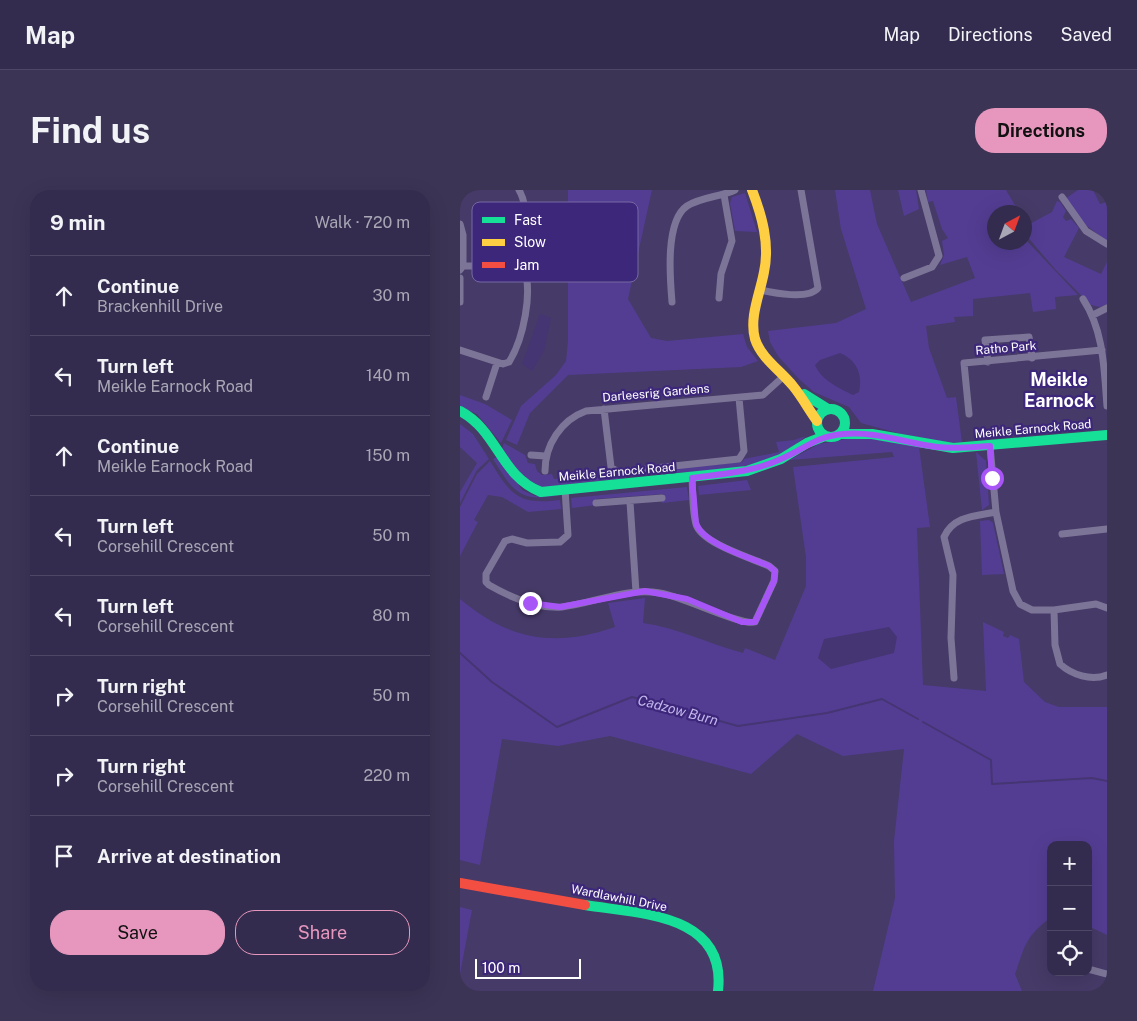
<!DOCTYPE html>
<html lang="en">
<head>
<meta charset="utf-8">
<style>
  :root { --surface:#342c4e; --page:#3c3455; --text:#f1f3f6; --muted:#a9a7b6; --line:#4e4866; --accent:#e797bd }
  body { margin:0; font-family:"Public Sans",sans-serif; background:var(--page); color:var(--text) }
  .controls { position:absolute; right:15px; bottom:15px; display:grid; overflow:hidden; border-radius:10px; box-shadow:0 5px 20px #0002 }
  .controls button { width:45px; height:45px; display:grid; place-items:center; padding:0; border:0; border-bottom:1px solid var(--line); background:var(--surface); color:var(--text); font:25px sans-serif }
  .compass { position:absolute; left:527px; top:15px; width:45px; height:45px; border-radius:50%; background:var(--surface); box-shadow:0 5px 20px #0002; rotate:41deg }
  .scale { position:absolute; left:15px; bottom:12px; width:106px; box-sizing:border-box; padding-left:5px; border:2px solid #fff; border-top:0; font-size:14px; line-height:18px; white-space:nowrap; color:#fff; -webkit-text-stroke:4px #3d277b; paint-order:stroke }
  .stop { position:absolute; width:15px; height:15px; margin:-11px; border:4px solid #a855f7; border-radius:50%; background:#fff }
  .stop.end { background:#a855f7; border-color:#fff; box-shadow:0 1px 5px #0008 }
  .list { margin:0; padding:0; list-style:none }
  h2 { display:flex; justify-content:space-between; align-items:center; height:65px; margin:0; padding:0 20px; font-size:21px }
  h2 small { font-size:16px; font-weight:400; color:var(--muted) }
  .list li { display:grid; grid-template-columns:32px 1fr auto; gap:15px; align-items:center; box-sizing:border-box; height:80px; padding:0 20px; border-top:1px solid var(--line) }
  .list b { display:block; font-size:19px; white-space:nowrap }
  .list p { margin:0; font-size:16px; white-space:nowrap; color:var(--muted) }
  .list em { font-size:16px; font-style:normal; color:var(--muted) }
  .actions { display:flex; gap:10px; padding:15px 20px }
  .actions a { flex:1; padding:11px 0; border:1px solid var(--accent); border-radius:20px; text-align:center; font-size:18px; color:var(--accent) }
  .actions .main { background:var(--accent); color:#111 }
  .icon { flex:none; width:28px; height:28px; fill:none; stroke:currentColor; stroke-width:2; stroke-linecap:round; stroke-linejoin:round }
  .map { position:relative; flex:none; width:647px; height:801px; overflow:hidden; border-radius:20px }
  header { display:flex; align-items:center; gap:30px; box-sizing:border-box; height:70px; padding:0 25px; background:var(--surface); border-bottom:1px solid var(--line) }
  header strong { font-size:24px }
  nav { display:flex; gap:28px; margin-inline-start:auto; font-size:18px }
  .intro { display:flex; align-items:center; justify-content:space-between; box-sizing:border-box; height:120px; padding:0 30px }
  h1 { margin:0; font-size:35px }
  .button { padding:12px 22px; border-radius:20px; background:var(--accent); color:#111; font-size:18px; font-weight:700 }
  main { display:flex; gap:30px; padding:0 30px }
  aside { flex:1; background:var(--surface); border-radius:20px; box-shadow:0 5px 20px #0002 }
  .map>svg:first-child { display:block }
</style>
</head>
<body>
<header>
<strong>Map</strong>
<nav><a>Map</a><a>Directions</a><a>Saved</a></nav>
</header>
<div class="intro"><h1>Find us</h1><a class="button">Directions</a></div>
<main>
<aside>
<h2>9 min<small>Walk · 720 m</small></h2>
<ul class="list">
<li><svg class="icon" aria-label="ahead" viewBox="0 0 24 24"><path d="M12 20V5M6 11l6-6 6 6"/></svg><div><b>Continue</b><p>Brackenhill Drive</p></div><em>30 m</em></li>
<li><svg class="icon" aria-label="left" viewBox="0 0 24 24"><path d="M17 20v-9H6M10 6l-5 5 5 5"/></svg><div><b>Turn left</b><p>Meikle Earnock Road</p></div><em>140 m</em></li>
<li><svg class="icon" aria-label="ahead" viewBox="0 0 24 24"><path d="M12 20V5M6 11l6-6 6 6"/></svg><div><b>Continue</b><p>Meikle Earnock Road</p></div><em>150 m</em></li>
<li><svg class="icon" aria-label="left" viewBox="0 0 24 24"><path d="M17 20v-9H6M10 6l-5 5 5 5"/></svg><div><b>Turn left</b><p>Corsehill Crescent</p></div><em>50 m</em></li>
<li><svg class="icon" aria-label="left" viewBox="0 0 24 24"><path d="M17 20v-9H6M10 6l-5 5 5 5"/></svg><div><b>Turn left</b><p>Corsehill Crescent</p></div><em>80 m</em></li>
<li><svg class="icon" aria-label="right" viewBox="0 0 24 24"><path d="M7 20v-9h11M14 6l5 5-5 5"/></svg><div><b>Turn right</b><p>Corsehill Crescent</p></div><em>50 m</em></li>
<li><svg class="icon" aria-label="right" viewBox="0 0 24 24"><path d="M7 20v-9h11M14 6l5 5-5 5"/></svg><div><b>Turn right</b><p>Corsehill Crescent</p></div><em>220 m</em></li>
<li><svg class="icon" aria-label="arrive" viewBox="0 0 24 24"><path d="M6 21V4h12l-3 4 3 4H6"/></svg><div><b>Arrive at destination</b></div></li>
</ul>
<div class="actions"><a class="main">Save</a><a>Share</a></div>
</aside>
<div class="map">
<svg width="647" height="801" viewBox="0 0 647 801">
  <rect width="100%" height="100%" fill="#463a68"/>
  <path fill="#533d93" d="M108,0H192L168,109L191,148L207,151L283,144L287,157L298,171L281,177L108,185L70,223L57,255L46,250L61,216L96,185L106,171L108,151Z
    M375,0H410L417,34L451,112L515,88L507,67L480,75L484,65L482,51L488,48L482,39L473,11L468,12L466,0H546L559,22H534V52H564L565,49L618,105L595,107L596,119L573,122L570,103L513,109V126L494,127L495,132L466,136L469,158L487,208L496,207L502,252L490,253L441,244L401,233L389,217L354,202L340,190L318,166L310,152L308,141L376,133L406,119L381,39Z
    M438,0H456L459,19L444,26Z
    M618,0H633L640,14L647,12V51L627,36L605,9Z
    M285,3L297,42L275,41L270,13L272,7Z
    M597,11L600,12L606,21L603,27L606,31L611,29L619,38L604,67L641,84L647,72V114L640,117L631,115L595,79L565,44L564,37L592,22Z
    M0,205L25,214L52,230L41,253L17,224L0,217Z
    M0,234L13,244L29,269L17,280L0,313V302L17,273L0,257Z
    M346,246L334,256L321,263L322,265L276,279L169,286V283L282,272L284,269L319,262L316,252L334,250Z
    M403,246L459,257L470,337L457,338L463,495L526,501L523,432L544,442L543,446L548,448L550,445L559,449L564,492L585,512L599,517H647V745L628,736V655H591V727C565,748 566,753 555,784L562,801H413L435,708L434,651L444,559L383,566L337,544L291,584L150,546L98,556L42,549L20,675L0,670V409C49,450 94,458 155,437L148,413L185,408L183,433C218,438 249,454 283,463L285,458L315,470L346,396V367L333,277L434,267L432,262L329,270L359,254Z
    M44,253L65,265L68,273L75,274L77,281L82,285L92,284L94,289L131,285V287L145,286L149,283H166V288L83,297C62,293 53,276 42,259Z
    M516,262L526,271L529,315L522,320Z
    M39,266L62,300L75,306L100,305C59,313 53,301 33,269Z
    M30,271C51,305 58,315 100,310L101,319L68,322L42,307L28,305L14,330L18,332L0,366V317L17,284Z
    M287,290L291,300L239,305L238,296Z
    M227,297L229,310L202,313L204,304L136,309V315L112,318L111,308Z
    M529,330L533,333L544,384L522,385L520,331Z
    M0,717L12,720L0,784Z"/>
  <path fill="#453572" d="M80,124L91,128L84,161L72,181L62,174Z
    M380,163C397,170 403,185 399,202L393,205C379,198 361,190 355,175L360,170Z
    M429,437L437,447L434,463L371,479L358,468L364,449Z"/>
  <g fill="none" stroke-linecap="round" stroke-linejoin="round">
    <path stroke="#453572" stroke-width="2" d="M0,463L32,492L97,537L172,507L278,536L367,523L422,509L458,529
      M463,532L531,570L532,594L632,588L647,591"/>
    <path stroke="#7d7597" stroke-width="7" d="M602,7L626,41L647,54
      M0,34L3,45V76L0,80
      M0,76H63C69,57 69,17 59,0
      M0,88V112
      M444,88L472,77L479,66L461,0
      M300,100C313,103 349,110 358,98L341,0
      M259,108L261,84L272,51L264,5
      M623,109C644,141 644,179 647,216
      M212,112C210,88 205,31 227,16C241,7 260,7 275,0
      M633,125L647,118
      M0,160L43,174L49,172C63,150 74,100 63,76
      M528,172L525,150L569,147L572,168
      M26,207L37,173
      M144,219L151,277L158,282L279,269L284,261L279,208
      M509,224L504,173L642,160
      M530,256L536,322L553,401L560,414L572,420H594L636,414L647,418
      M71,265L85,266
      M85,281C85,255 101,230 126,221L303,205L324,186
      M105,299L108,345L100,352L67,353L52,349L45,351L26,384V392L29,395C50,407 77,419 102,417C135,413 167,397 200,403C222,406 281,436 295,432L314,391L315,381L309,376C291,368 241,353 236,334C232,320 233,303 232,288
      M170,312L176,402
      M136,313L202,308
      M602,344L647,339
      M594,420L595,455L600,474C612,485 631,491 647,485
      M494,488L491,448L493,385L484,347C493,326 516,326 536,322
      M628,779L647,784"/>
    <path stroke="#16e098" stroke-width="10" d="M344,204L368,219
      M357 233a14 14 0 1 1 28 0a14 14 0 1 1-28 0Z
      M0,221C38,241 40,286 81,302L287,281L321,269L347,253L365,246
      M381,244H412L493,258L647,245
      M125,715C179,724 267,723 258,801"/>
    <path stroke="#ffcf43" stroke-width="10" d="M292,0C302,26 310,54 304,82C300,104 289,127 295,149C301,168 321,181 333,196C342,207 349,220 357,231"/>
    <path stroke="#f24e42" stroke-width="10" d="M0,693L125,715"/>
  </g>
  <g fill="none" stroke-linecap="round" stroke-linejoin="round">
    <path stroke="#a855f7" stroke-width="6" d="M70,413L100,417L185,401L227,409L282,432H295L314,391L315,381L309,376C289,367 245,355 236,334L232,288C262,284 293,282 321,269C347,258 354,247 383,244C416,241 445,253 477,257C495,259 512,257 530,256L532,288"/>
  </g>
  <g text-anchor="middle" stroke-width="4.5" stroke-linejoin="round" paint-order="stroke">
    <g font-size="12" fill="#fff" stroke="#3d277b">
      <text transform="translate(546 158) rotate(-5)" y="4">Ratho Park</text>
      <text transform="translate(196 203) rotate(-5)" y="4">Darleesrig Gardens</text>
      <text transform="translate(573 239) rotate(-5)" y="4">Meikle Earnock Road</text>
      <text transform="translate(157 282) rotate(-5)" y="4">Meikle Earnock Road</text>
      <text transform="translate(159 708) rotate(11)" y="4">Wardlawhill Drive</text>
    </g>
    <g font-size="14" font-style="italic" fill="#c3b6ec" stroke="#3d277b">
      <text transform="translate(218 520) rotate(15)" y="5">Cadzow Burn</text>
    </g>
    <g font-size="18" font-weight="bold" fill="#fff" stroke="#3d277b">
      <text x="599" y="196">Meikle<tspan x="599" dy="21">Earnock</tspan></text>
    </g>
  </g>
  <rect x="12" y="12" width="166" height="80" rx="8" fill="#3d277b" stroke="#7768a3" stroke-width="1"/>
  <rect x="22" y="27" width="23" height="6" fill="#16e098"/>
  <rect x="22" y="49" width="23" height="7" fill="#ffcf43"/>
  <rect x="22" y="72" width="23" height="6" fill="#f24e42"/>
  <g font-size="14" fill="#fff">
    <text x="54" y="35">Fast</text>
    <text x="54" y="57">Slow</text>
    <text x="54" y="80">Jam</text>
  </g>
</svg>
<div class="controls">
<button>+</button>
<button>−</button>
<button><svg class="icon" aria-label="locate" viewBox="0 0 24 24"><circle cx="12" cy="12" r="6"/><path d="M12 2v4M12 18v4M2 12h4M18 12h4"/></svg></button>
</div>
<svg class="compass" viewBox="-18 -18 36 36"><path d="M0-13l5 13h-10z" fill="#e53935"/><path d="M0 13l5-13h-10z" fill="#a9a7b6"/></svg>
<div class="scale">100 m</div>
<div class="stop" style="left:532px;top:288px"></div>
<div class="stop end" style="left:70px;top:413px"></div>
</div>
</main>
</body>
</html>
